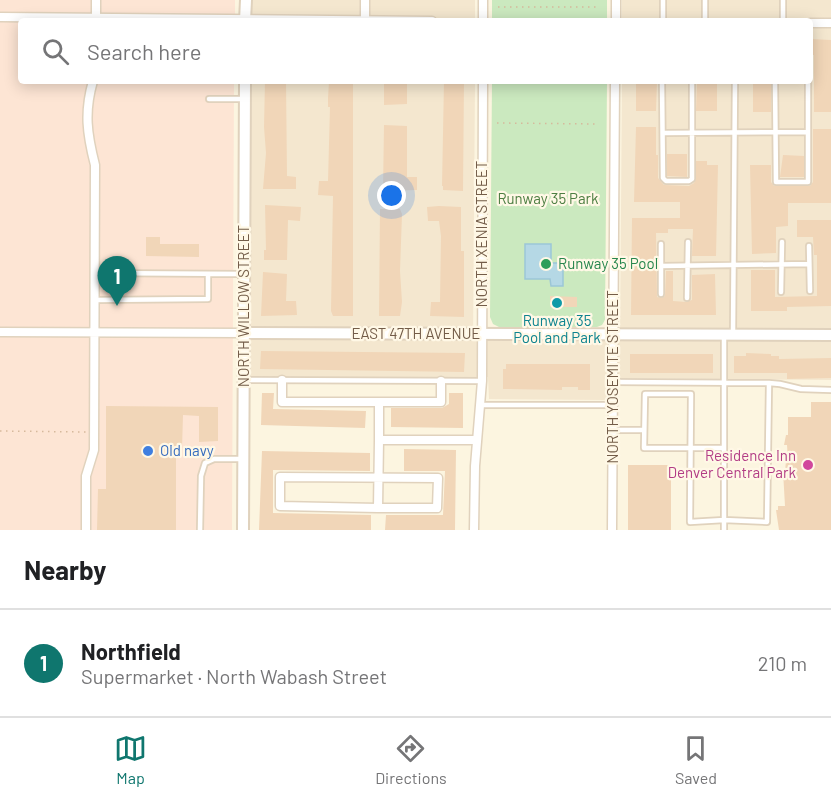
<!DOCTYPE html>
<html lang="en">
<head>
<meta charset="utf-8">
<style>
  :root { --surface:#fff; --page:#f2f2f2; --text:#202124; --muted:#757577; --line:#e0e0e0; --accent:#0f766e }
  body { margin:0; font-family:Barlow,sans-serif; background:var(--page); color:var(--text) }
  .you { position:absolute; left:392px; top:196px; width:21px; height:21px; margin:-15px; border:4px solid #fff; border-radius:50%; background:#1a73e8; box-shadow:0 0 0 9px #1a73e833 }
  .badge { display:grid; place-items:center; width:39px; height:39px; border-radius:50%; background:var(--accent); color:#fff; font-size:20px; font-weight:700 }
  .pin { position:absolute; translate:-50% -50px; filter:drop-shadow(0 2px 3px #0008) }
  .pin::after { content:''; position:absolute; top:32px; width:21px; height:18px; background:inherit; clip-path:polygon(0 0,100% 0,50% 100%) }
  .list { margin:0; padding:0; list-style:none }
  h2 { display:flex; justify-content:space-between; align-items:center; height:78px; margin:0; padding:0 24px; font-size:26px }
  h2 small { font-size:20px; font-weight:400; color:var(--muted) }
  .list li { display:grid; grid-template-columns:39px 1fr auto; gap:18px; align-items:center; box-sizing:border-box; height:108px; padding:0 24px; border-top:2px solid var(--line) }
  .list b { display:block; font-size:22px; white-space:nowrap }
  .list p { margin:0; font-size:20px; white-space:nowrap; color:var(--muted) }
  .list em { font-size:20px; font-style:normal; color:var(--muted) }
  .icon { flex:none; width:33px; height:33px; fill:none; stroke:currentColor; stroke-width:2; stroke-linecap:round; stroke-linejoin:round }
  .map { position:relative; flex:none; width:831px; height:530px; overflow:hidden }
  .search { position:absolute; background:var(--surface); box-shadow:0 3px 15px #0003; left:18px; right:18px; top:18px; height:66px; display:flex; align-items:center; gap:15px; box-sizing:border-box; padding:0 21px; border-radius:6px; color:var(--muted); font-size:22px }
  .sheet { height:186px; background:var(--surface) }
  nav { display:flex; justify-content:space-around; align-items:center; box-sizing:border-box; height:84px; border-top:2px solid var(--line); background:var(--surface); font-size:16px; color:var(--muted) }
  nav a { display:grid; justify-items:center; gap:3px }
  nav .on { color:var(--accent) }
  .map>svg:first-child { display:block }
</style>
</head>
<body>
<div class="map">
<svg width="831" height="530" viewBox="0 0 831 530">
  <rect width="100%" height="100%" fill="#fcf5e0"/>
  <path fill="#f4e7cf" d="M251,0H475V21H251Z
    M622,0H831V380L608,378L607,400L489,399L488,377H251V81H475L473,339L620,341L622,81H810V21H622Z"/>
  <path fill="#fde5d4" d="M0,0H235V21H21V81H234L232,530H0Z"/>
  <path fill="#cbe9bf" d="M492,0H607V21H492Z
    M492,81H607L605,320L602,325L597,327H499L493,324L490,317Z"/>
  <path fill="#b5d8e5" stroke="#9cc6d7" stroke-width="1.5" d="M525,244H551V263H563V286H551L550,279H525Z"/>
  <path fill="#f1d6b8" d="M810,39L831,40V112H814V55H810Z
    M265,81H286L287,176L296,177V189H263L266,153L264,127Z
    M332,81H351V83H353V316H333L331,311L333,196L318,195L319,181H328L330,107H328V98L329,82Z
    M384,81H407V104L384,105Z
    M444,81H464L463,191L443,190V186H442Z
    M636,81H657L656,111H636Z
    M697,81H717V111H696Z
    M753,81H771V112H753Z
    M384,125L407,126V177H417V190L383,191Z
    M636,127H656V155H658V178L664,185L689,186L694,183L696,179V161H707V165H718L716,256H692L693,229H668V233H656L657,297L662,298L665,296L666,271H673V301L686,302L692,300V275L715,274L716,315H631L632,218H680V202H634Z
    M813,129H831V203H788V226L776,227V253L752,254L750,165H771V182L774,186H810L813,182Z
    M667,154H687V177L667,176Z
    M783,155L804,156V177H780Z
    M265,205L301,207L300,221L288,220L287,260H264V250H266Z
    M439,206L461,207V251H464V317L430,316L431,302H440L441,236L439,221H428L427,207Z
    M380,209H400L402,214L400,271L402,302L400,316H379Z
    M797,220H831V306L787,307V311H751V270H775V297L817,296V255H814L813,237H797Z
    M146,237H160V244H199V257L146,256Z
    M263,272L287,274L286,301H296L297,315L261,316Z
    M550,296L577,297V307H550Z
    M261,351L465,353L464,372L260,369Z
    M746,353L771,354V356H779V359L831,358V378L787,379V373H734V356H746Z
    M630,354H713V373H630Z
    M506,364H590V390H578V387H562V390L503,389V369H506Z
    M262,393H274L273,409L366,411L365,428L261,425Z
    M449,393H463V428L391,427V408H442L449,404Z
    M811,402H831V530H779L776,510H778V506H785L783,471H785L786,461H788L787,445H784L786,435H788V417H811Z
    M106,406L218,407V441L199,442V416L183,415L182,449H176V530H97L98,489H106Z
    M404,449L456,450L455,530H385L386,515H443L445,471H404Z
    M262,451L370,453V471L273,470V513L371,515V530H259Z
    M628,465H671V530H628Z"/>
  <g fill="none" stroke-linecap="round" stroke-linejoin="round">
    <g stroke="#e0d2bd" stroke-width="8">
      <path id="service" d="M783,0V21
        M663,21V0
        M705,21V0
        M662,81L663,178L666,181H689L692,179V81
        M775,81L776,182H808V132
        M209,99H245
        M664,133L808,132V81
        M809,246L810,291
        M661,266V244
        M95,273L244,274
        M781,292L782,242
        M661,294V266L809,264
        M687,298L688,242
        M95,300L208,299V274
        M733,333L735,81
        M724,336V530
        M244,380L482,381
        M613,382L769,383L780,384L801,389L831,390
        M480,405H613
        M613,430H644
        M724,448H644L645,394H691L690,522L724,520L767,522L769,383
        M200,530L201,476L205,463L214,459H242"/>
    </g>
    <g stroke="#e0d2bd" stroke-width="11">
      <path id="minor" d="M0,17L432,21
        M365,20V0
        M96,21V0
        M483,21V0
        M616,21V0
        M810,23H831
        M0,332L244,333
        M282,380V402H379
        M379,440V402H441V381
        M378,508L280,506V477L438,478L437,508H378L379,440H477
        M86,530V476L94,450L95,165C87,134 84,112 93,81
        M474,530L475,466L482,381L483,81
        M612,530L615,81"/>
    </g>
    <g stroke="#e0d2bd" stroke-width="14">
      <path id="tertiary" d="M245,21L246,0
        M244,333L831,335
        M243,530L245,81"/>
    </g>
    <path stroke="#d6b99c" stroke-width="1.5" stroke-dasharray="1.5 4.5" stroke-linecap="butt" d="M498,7H598
      M497,123L597,124
      M0,431L86,432"/>
    <use href="#service" stroke="#fff" stroke-width="4.5"/>
    <use href="#minor" stroke="#fff" stroke-width="8"/>
    <use href="#tertiary" stroke="#fff" stroke-width="10"/>
  </g>
  <circle fill="#2e9e5b" stroke="#fff8e6" stroke-width="2" cx="546" cy="264" r="6"/>
  <circle fill="#0f9aa8" stroke="#fff8e6" stroke-width="2" cx="557" cy="303" r="6"/>
  <circle fill="#3f7fe0" stroke="#fff8e6" stroke-width="2" cx="148" cy="451" r="6"/>
  <circle fill="#d1479c" stroke="#fff8e6" stroke-width="2" cx="808" cy="465" r="6"/>
  <g text-anchor="middle" stroke-width="4.5" stroke-linejoin="round" paint-order="stroke">
    <g font-size="15" fill="#4d7e42" stroke="#fff8e6">
      <text x="548" y="204">Runway 35 Park</text>
    </g>
    <g font-size="15" fill="#735c48" stroke="#fff8e6">
      <text transform="translate(482 234) rotate(-90)" y="5">NORTH XENIA STREET</text>
      <text transform="translate(244 306) rotate(-90)" y="5">NORTH WILLOW STREET</text>
      <text x="416" y="339">EAST 47TH AVENUE</text>
      <text transform="translate(613 377) rotate(-90)" y="5">NORTH YOSEMITE STREET</text>
    </g>
    <g font-size="15" fill="#27864d" stroke="#fff8e6" text-anchor="start">
      <text x="558" y="269">Runway 35 Pool</text>
    </g>
    <g font-size="15" fill="#0d838f" stroke="#fff8e6">
      <text x="557" y="326">Runway 35<tspan x="557" dy="17">Pool and Park</tspan></text>
    </g>
    <g font-size="15" fill="#366cbe" stroke="#fff8e6" text-anchor="start">
      <text x="160" y="456">Old navy</text>
    </g>
    <g font-size="15" fill="#b23c85" stroke="#fff8e6" text-anchor="end">
      <text x="796" y="461">Residence Inn<tspan x="796" dy="17">Denver Central Park</tspan></text>
    </g>
  </g>
</svg>
<div class="you"></div>
<div class="pin badge" style="left:117px;top:306px">1</div>
<div class="search"><svg class="icon" aria-label="search" viewBox="0 0 24 24"><circle cx="10" cy="10" r="6"/><path d="M15 15l6 6"/></svg>Search here</div>
</div>
<section class="sheet">
<h2>Nearby<small></small></h2>
<ul class="list">
<li><span class="badge">1</span><div><b>Northfield</b><p>Supermarket · North Wabash Street</p></div><em>210 m</em></li>
</ul>
</section>
<nav>
<a class="on"><svg class="icon" aria-label="map" viewBox="0 0 24 24"><path d="M3 6l6-2 6 2 6-2v14l-6 2-6-2-6 2zM9 4v14M15 6v14"/></svg>Map</a>
<a><svg class="icon" aria-label="directions" viewBox="0 0 24 24"><path d="M12 3l9 9-9 9-9-9zM9 14v-3h6M13 9l2 2-2 2"/></svg>Directions</a>
<a><svg class="icon" aria-label="saved" viewBox="0 0 24 24"><path d="M7 4h10v16l-5-4-5 4z"/></svg>Saved</a>
</nav>
</body>
</html>
